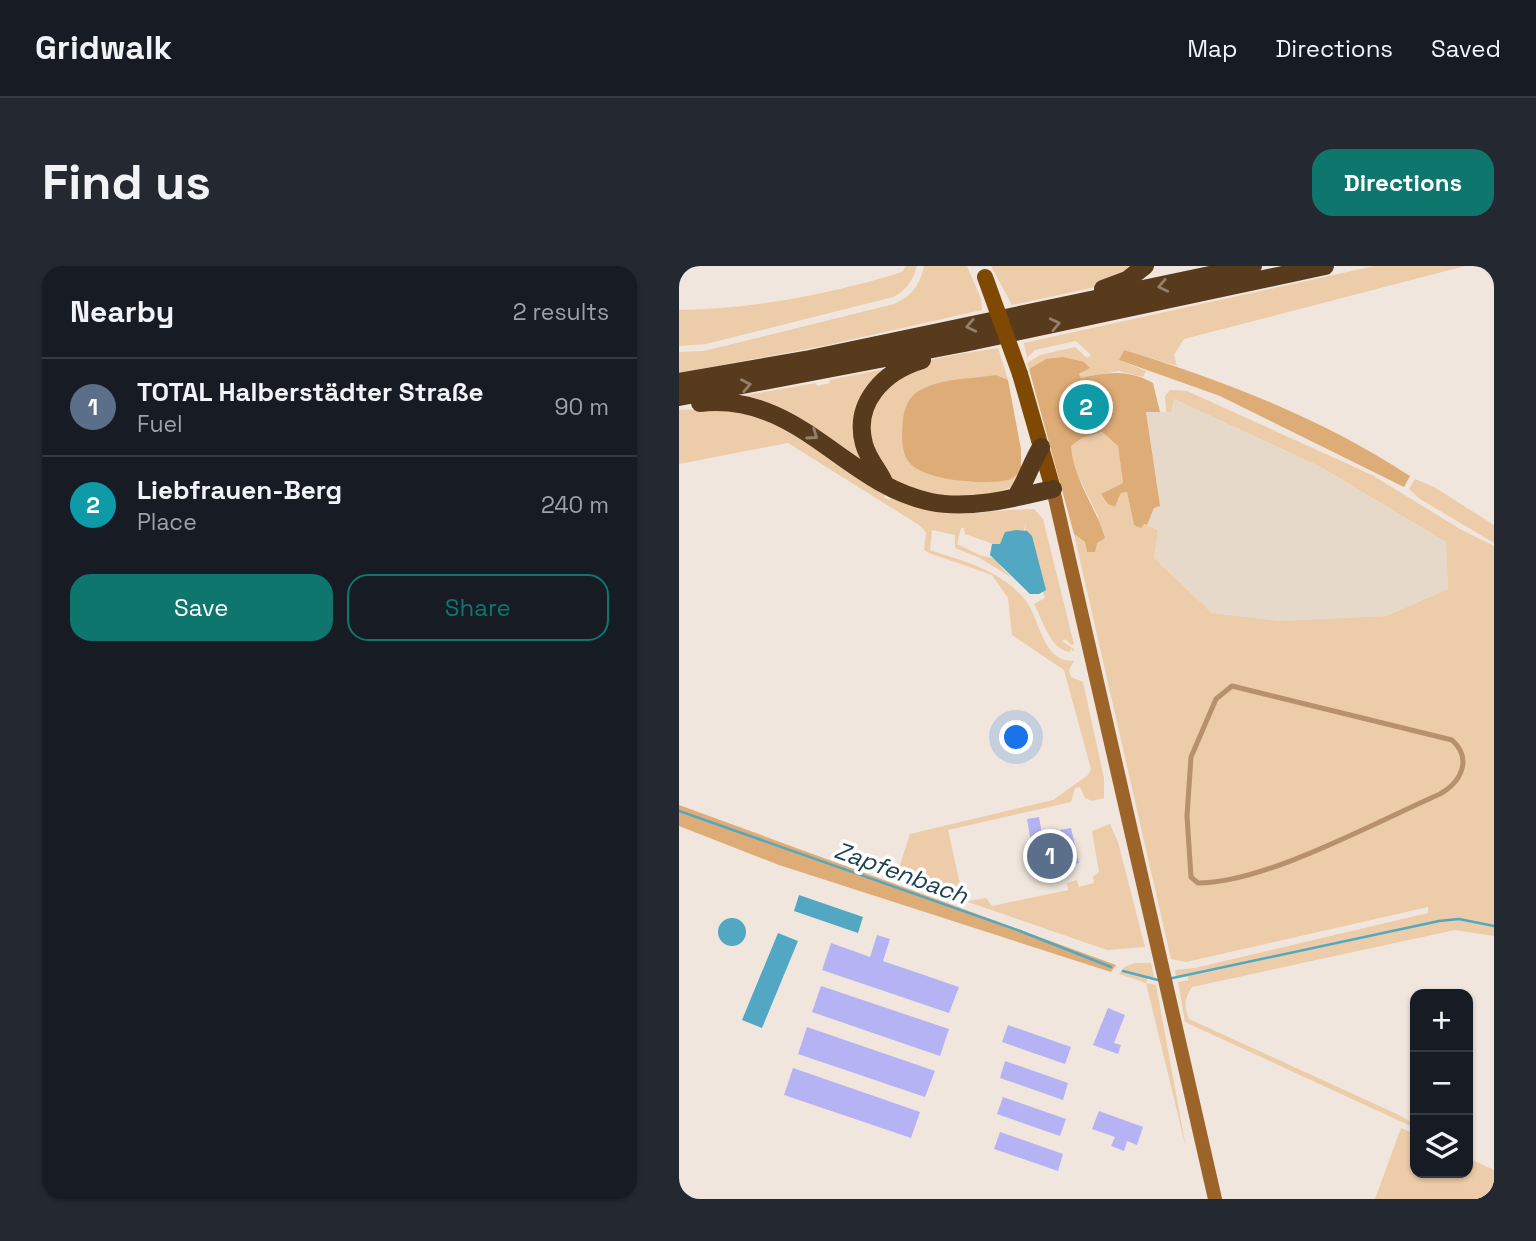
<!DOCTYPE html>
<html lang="en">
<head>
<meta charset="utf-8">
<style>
  :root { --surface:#171b24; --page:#242831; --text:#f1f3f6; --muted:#9ea1a6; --line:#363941; --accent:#0f766e }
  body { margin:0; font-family:"Space Grotesk",sans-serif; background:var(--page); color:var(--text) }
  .controls { position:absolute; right:21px; bottom:21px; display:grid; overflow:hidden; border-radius:14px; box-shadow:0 2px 5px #0004 }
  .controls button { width:63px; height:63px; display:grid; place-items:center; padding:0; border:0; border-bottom:2px solid var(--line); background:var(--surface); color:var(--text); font:35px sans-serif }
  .you { position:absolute; left:338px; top:472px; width:24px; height:24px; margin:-18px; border:5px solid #fff; border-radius:50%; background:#1a73e8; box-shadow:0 0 0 10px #1a73e833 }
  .badge { display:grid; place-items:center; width:46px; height:46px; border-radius:50%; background:var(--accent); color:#fff; font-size:23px; font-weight:700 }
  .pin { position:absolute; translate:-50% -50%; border:4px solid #fff; box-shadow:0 2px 7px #0006 }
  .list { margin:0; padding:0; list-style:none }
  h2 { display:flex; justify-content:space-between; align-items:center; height:91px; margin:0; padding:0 28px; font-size:30px }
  h2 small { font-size:23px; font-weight:400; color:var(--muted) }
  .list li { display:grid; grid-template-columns:46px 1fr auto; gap:21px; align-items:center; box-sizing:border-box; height:98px; padding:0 28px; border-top:2px solid var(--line) }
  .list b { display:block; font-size:26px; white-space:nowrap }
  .list p { margin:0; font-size:23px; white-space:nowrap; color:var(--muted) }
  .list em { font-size:23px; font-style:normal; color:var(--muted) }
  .actions { display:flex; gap:14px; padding:21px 28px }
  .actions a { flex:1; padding:16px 0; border:2px solid var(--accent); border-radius:21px; text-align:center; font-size:24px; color:var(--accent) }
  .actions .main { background:var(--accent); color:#fff }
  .icon { flex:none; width:38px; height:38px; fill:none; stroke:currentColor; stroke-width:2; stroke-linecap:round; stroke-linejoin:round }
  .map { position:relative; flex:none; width:815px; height:933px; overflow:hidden; border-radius:21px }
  header { display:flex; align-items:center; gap:42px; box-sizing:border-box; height:98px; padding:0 35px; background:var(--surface); border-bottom:2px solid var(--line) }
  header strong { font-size:33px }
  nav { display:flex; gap:38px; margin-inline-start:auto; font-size:24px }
  .intro { display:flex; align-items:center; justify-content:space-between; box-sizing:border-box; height:168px; padding:0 42px }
  h1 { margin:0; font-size:49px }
  .button { padding:18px 32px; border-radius:21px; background:var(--accent); color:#fff; font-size:24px; font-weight:700 }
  main { display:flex; gap:42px; padding:0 42px }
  aside { flex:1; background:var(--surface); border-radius:21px; box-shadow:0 2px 5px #0004 }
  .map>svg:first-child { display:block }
</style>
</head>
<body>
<header>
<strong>Gridwalk</strong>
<nav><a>Map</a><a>Directions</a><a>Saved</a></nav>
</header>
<div class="intro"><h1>Find us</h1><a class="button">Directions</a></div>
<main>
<aside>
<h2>Nearby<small>2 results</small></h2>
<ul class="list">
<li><span class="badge" style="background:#5c6f8a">1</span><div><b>TOTAL Halberstädter Straße</b><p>Fuel</p></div><em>90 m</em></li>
<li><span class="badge" style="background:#0f9aa8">2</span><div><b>Liebfrauen-Berg</b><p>Place</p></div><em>240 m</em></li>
</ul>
<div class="actions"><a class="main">Save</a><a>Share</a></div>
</aside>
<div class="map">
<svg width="815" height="933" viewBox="0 0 815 933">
  <rect width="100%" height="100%" fill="#f0e6dd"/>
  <path fill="#e7d9ca" d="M495,133L642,201L767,276L769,323L707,350L601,355L533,347L475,292L479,264L468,259L475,242L480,240L467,145L491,146Z"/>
  <path fill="#edcca9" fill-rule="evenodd" d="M227,0H238C234,14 227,25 214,31L27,78L0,80V44C74,43 153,28 223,6Z
    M245,0H288L302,33L303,44L144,80L0,107V86L25,85L215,38C233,30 241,19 245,0Z
    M312,0H459L417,21L333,39Z
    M695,0H786L505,73L495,89L498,100L445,84L440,94L467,105L464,111L440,105L401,112L400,109L410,102L367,93L350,103L348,97L361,89L396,81L408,92L412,89L397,75L356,84L348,92L345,77Z
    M319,82L329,114L317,110L342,205L337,218C306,239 216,235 198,196C192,184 191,167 188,154C194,143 200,124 209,115C236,91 285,88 319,82Z
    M206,103L185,131L194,206L56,131L137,117L138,120L151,117L150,114Z
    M491,124L508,125L693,209L781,263L815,280V670L776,664L513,721C505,733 505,740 510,753L720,849L736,858V862L506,756L499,716L509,714V710L497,712L496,704L516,702L749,647V641L507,696L492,693L395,268L406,276L408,286L419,250L393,198L392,180L403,172L423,166L439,180L444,217L423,228L440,234L442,227L448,226L455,259L465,258L479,264L475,292L533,347L601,355L707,350L769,323L767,276L642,201L495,133L492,146H487L486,130Z
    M48,142C112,152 154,193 207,227L205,231L210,234L214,229C266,260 300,243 355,243L364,253L395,378L392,379L386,373L383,375L395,383L394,386L392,382L391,386C371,384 364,354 355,338L366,332L361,317L356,321L360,328H351L336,308L324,298L321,300L333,312L301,292L276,282V269L253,264L251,284C286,296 323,304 347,335C362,355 363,396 395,395L390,404L392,411L404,416L425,512V532L413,535L406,532L401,521L396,522L392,536L269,564L285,636L307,632L313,640L389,624L388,617L398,614L400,621L415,617L414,611L420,606L413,565L431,558L439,576L466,681L428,684L217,611L231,568L374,534L409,509L412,503L385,404L333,369L329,332L313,309L250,287L245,284L247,266L240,259L109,177L0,198V144ZM348,254C345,270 339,285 350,299L334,289L320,293L303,290L278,278L282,262H285L286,268L323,281L326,287L343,292L341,276Z
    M736,213L755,221L815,259V277L741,233L730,223Z
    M456,697H472L475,711H469L467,717L477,719L507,882L467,717L440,708L445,701Z
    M722,862L736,868V907H789V892L815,904V933H696Z"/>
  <path fill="#deac76" d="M445,84C544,114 644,153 731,210L725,221L541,130L440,94Z
    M384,91L405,96L411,102L400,108L402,112C428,106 449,103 474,117L481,146H467L481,240L475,242L468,259L465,258L462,262L455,259L448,226L442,227L436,241L429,238L422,228L444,217L439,180L423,166L403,172L392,180C394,213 417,241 426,272L418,277L416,286H408L406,276L395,268L350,103L367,93Z
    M317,109L329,114L342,183V205C338,208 333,213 329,214C307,219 244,215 230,196C221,184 223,167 224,154C225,144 229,132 238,126C260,112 292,113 317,109Z
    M0,539L437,699L432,706L100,599L0,560Z"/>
  <path fill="#52a7c2" d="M337,264L348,265L353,270L367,324L360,328H351L311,289L313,278H321L326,266Z
    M120,629L184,651L179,667L115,645Z
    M39 666a14 14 0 1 1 28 0a14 14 0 1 1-28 0Z
    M99,667L119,675L83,762L63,754Z"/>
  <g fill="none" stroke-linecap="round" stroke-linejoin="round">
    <path stroke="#52a7c2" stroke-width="2.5" d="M0,545L341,665L432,701
      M444,705L479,714
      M489,713L760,655L780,653L815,660"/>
  </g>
  <path fill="#b6b3f4" d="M360,551L364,574L382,570L381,564L392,562L400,597L353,606L347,578L352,577L348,553Z
    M198,669L211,673L204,695L280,721L270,747L143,704L152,677L191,691Z
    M142,720L270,763L261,790L133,746Z
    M429,742L446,749L435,777L442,779L439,788L414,779Z
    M329,759L392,781L386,798L323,776Z
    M128,761L256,805L246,831L119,788Z
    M326,795L389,817L384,834L321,812Z
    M114,802L241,846L232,872L105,829Z
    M324,831L387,853L381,870L318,848Z
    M420,845L464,861L458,879L448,875L445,885L432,880L436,871L413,863Z
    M321,866L384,888L379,905L315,883Z"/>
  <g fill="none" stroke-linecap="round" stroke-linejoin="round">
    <path stroke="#b7906d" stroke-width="5" d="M553,420L773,474C794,493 782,516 761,528C697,556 586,617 519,617L512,611L508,550L512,491L537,433Z"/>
    <path stroke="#9d642a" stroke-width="14" d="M374,223L536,933"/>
    <path stroke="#7f4904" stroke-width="16" d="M341,108L374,223"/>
    <path stroke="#583a1d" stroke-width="18" d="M424,23L448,14L466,0
      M0,116L131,93L574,0
      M0,131L285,77L646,0
      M21,137C121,126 164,218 252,236C290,244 336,232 374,223
      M205,216C199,203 189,193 185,178C174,137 205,105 243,94
      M337,230C348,214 352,197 362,181"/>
    <path stroke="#7f4904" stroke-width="16" d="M306,11L341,108"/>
  </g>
  <defs><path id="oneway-chevron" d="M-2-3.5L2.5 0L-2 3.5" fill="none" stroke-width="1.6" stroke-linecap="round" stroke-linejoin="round" transform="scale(1.75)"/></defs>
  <g stroke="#927f6c">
    <use href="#oneway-chevron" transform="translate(484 20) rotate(168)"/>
    <use href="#oneway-chevron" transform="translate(376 58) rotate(-12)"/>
    <use href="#oneway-chevron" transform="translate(292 60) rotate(168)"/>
    <use href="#oneway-chevron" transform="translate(67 119) rotate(-11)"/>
    <use href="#oneway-chevron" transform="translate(134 169) rotate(35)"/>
  </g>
  <g text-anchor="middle" stroke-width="7" stroke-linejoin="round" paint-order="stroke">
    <g font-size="24" font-style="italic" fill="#1b424e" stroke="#fff">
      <text transform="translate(222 607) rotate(20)" y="8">Zapfenbach</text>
    </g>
  </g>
</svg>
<div class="controls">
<button>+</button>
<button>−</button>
<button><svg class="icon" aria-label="layers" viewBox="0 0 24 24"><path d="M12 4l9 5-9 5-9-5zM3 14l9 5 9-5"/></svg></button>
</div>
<div class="you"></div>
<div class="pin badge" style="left:371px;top:590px;background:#5c6f8a">1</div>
<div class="pin badge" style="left:407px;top:141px;background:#0f9aa8">2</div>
</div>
</main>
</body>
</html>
